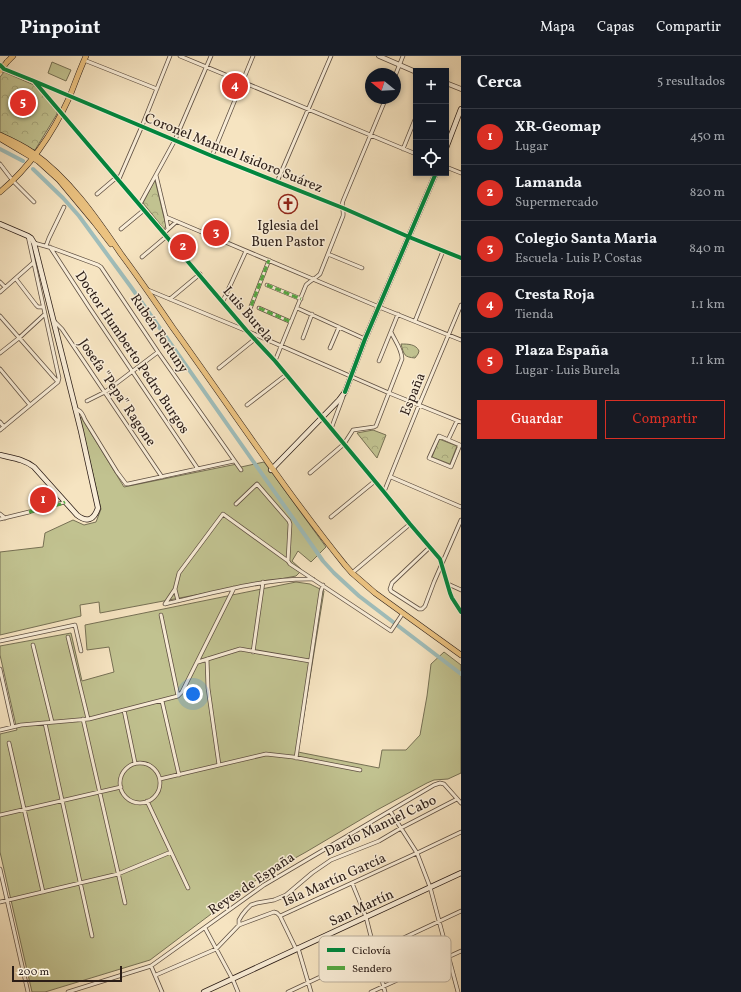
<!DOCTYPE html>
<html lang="es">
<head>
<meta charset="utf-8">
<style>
  :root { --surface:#171b24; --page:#20242c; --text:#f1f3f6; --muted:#9ea1a6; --line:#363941; --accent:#d93025 }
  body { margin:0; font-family:Vollkorn,serif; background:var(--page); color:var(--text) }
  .controls { position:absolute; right:12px; top:12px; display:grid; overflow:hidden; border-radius:0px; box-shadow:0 2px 6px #0003 }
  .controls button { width:36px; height:36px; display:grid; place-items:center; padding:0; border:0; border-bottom:1px solid var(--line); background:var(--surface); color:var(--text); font:20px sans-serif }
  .compass { position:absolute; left:365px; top:12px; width:36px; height:36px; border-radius:50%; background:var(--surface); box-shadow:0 2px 6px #0003; rotate:288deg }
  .scale { position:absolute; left:12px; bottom:10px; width:110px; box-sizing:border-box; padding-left:4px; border:2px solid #2b1d17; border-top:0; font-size:11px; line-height:14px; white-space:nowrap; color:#2b1d17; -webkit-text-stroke:3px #f9edd7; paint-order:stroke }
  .you { position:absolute; left:193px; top:638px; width:14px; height:14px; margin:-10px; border:3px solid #fff; border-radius:50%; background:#1a73e8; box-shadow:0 0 0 6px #1a73e833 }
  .badge { display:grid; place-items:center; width:26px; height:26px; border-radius:50%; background:var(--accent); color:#fff; font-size:13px; font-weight:700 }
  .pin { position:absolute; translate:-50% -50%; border:2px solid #fff; box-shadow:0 1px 4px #0006 }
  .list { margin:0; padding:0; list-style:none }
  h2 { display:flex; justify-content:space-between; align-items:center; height:52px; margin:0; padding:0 16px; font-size:17px }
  h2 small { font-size:13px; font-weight:400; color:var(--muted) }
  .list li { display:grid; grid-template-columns:26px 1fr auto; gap:12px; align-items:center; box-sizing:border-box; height:56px; padding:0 16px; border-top:1px solid var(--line) }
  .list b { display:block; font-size:15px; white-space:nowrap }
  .list p { margin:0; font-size:13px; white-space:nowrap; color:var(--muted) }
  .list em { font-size:13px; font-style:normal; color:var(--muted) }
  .actions { display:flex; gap:8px; padding:12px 16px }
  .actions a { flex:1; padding:9px 0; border:1px solid var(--accent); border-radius:0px; text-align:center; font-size:14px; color:var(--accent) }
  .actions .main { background:var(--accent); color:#fff }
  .icon { flex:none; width:22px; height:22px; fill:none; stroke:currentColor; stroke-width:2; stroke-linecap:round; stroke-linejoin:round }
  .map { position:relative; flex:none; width:461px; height:936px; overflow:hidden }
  header { display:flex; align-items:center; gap:24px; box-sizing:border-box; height:56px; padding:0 20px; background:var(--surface); border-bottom:1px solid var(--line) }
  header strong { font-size:19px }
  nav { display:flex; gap:22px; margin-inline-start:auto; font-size:14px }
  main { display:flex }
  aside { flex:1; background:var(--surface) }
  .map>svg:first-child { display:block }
</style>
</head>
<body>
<header>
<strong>Pinpoint</strong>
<nav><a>Mapa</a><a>Capas</a><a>Compartir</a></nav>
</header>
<main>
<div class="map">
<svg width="461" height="936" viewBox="0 0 461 936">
  <defs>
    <pattern id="park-crowns" width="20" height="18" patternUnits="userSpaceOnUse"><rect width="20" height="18" fill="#c1c290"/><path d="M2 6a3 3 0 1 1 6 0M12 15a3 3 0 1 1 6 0" fill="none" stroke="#a6a67b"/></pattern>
  </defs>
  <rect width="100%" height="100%" fill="#f6e4c1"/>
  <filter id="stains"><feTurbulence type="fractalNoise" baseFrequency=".005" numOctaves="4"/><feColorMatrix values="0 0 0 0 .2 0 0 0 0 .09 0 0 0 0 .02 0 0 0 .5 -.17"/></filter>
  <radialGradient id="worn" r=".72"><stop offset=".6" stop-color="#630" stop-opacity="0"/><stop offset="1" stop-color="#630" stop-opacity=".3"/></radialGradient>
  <path fill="#c1c290" stroke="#767054" d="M52,6L71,14L66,25L48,17Z
    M81,361L124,431L237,408L241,411L264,406L326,491L311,506L298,495L292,505L302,514L296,520L100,557L99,546L80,549L81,560L0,579V496L43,491L45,477L73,464L84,469L96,466L101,453L80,363Z
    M296,526L310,528L324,535L298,696L379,712L382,694H406L420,679L427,640L431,608L444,596L461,609V717L448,723L434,724L427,727L377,754L306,796L259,822L150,904L45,936H32L0,796V678L17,674L0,599V590L71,577L82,625L114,616L109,591L87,594L85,569Z"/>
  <path fill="url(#park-crowns)" stroke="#767054" d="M4,16L34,29L57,55V58L35,94H33L0,76V21Z
    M155,124L166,170L164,173L143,147Z
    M401,288C408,288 416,288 419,295L418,298L415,302C404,301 404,299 401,288Z
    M373,374L386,379L377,402L357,377Z
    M439,383L457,390L450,408L432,401Z"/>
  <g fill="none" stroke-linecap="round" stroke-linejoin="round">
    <path stroke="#9fbdba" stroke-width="4" d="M0,93L23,105
      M33,113L63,142L79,160L131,231L323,505L334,517L359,540L461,618"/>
    <g stroke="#5e4f42" stroke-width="4">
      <path id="pedestrian" d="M29,456L65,446"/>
    </g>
    <g stroke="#5e4f42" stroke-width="4.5">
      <path id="minor" d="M180,0L416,98
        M84,4L157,33
        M0,9L4,13L34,25L212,100L343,152L409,181L461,202
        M395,20L403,0
        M34,25L247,275L275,305L384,436L410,468L440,503L450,537L452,542L461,556
        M403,93L416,61
        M212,100L253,0
        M0,108L13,125L34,146
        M446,111L461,117
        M156,119L166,161L168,173
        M119,123L142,70L170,0
        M277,126L331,0
        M97,138L117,121
        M140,148L175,84L211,0
        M166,161L379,251L461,284
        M121,173L144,154
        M164,177L176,166
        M28,180L59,322L58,326
        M34,187L52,192L98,209L101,211L158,296L241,414
        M46,190L49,182L64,151
        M50,191L89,251L198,413
        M328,198L362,212
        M142,201L167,180
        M16,223L36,249L38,251H43
        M0,226L5,231
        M267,229L301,243
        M148,234L247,275L389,337L461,366
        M0,236L33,207
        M170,243L200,218
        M223,245L246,195
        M259,252L291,266
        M297,252L365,283
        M248,258L269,204
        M0,260L58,326
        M54,265L62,273L162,421
        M415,265L443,195
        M303,282L312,258
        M330,292L339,271
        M0,297L19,282L45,258
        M275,305L306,229C310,225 316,222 320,218L343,160C344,155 341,150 343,145L386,42
        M379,305L398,258
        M219,312L255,283
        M0,313L30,349
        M87,345L105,336L158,296
        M247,349L286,319
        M75,353C81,354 83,359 85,364L117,416L126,428H128L234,405
        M0,366L4,371
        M331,373L343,341
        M0,374L58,326
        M439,380L460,389L451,411L429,402Z
        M448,384L457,365
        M310,417L344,388L353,374L374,371L376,370L402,303C402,293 395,285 391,276
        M391,421L461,451
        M384,436L419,349L461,249
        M236,448L257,428L289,465L290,468L288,505L290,508L391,575L403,557
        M0,458L5,462
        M331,461L375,425
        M0,463L29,456
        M430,491L392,527L390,533L391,535L419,553H422L425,550L434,526L461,464
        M352,517L410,468
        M448,528L461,534
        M175,533L165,548C214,537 263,522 313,523
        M178,545L175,533L179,517L223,458L288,505
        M161,559L178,640
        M68,581L88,663
        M0,585L75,569L81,595
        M33,589L52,666
        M253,596L263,526
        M207,603L208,632L219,709
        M198,606L240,593L310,605
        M0,613L13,671
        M162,645L179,719
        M124,654L135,707
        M83,663L125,847
        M45,667L92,880
        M0,674L21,669L89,663L178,640L182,636L234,532
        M9,687L43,836
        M296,702L321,535L323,529
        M120 727a20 20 0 1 1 40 0a20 20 0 1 1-40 0Z
        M160,723L266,698L293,701L360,714
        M147,745L188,832
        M390,755L417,797L430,831L458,936
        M0,759L121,731
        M0,813L28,936
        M352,827L366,861L385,936
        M0,846L118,818L171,796
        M280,860L296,893
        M239,869V864L242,859L246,854L251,849L257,847L274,844L286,839L312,817L331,804L379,785L401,772L457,743
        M205,872L233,924L238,936
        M298,892L311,936
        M151,910L162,936
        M156,919L216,893L239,869L274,856L277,857L280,860L417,797L461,776
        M68,936L151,910L264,829L434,729L440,727L444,728L461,747
        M288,936L461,855
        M371,936L461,895"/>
    </g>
    <g stroke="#5e4f42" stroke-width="5.5">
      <path id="tertiary" d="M379,0L416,16
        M446,27L461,33"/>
    </g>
    <g stroke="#2b1d17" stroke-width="6">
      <path id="secondary" d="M446,92L461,53
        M0,168L28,180L31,182L34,187L81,375L98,452C94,464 87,467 77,459L34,411C24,403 12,402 0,399
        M271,414L339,344L345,336L365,283L436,117
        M204,936L461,817"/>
    </g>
    <g stroke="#2b1d17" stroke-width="6">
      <path id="primary" d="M7,6L13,0
        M0,79C11,84 22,89 32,96C69,122 96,161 121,198C139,222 156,247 173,272C230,351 284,433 345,509L352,517L375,537L461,599
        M1,83L38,105L59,124L94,166L111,188
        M0,136C30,111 54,75 70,40C75,27 80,13 86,0"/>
    </g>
    <use href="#pedestrian" stroke="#f9edd7" stroke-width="2.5"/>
    <use href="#minor" stroke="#f9edd7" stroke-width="3"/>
    <use href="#tertiary" stroke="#f9edd7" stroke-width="4"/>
    <use href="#secondary" stroke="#f9edd7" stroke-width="4.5"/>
    <use href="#primary" stroke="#ebc280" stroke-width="5"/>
    <g stroke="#2b1d17" stroke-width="6" stroke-linecap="butt">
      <path id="primary-bridge" d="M0,15L7,6"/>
    </g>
    <use href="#primary-bridge" stroke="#ebc280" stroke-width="5"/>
    <path stroke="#54a942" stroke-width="3" stroke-dasharray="6 3" stroke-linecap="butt" d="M267,229L301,243
      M259,252L291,266
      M248,258L269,204
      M29,456L61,448L65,446"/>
    <g stroke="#f9edd7" stroke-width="6">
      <path id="cycleway" d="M0,9L4,13L34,25L212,100L343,152L409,181L461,202
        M34,25L247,275L275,305L384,436L410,468L440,503L450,537L452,542L461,556
        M345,336L365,283L436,117"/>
    </g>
    <use href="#cycleway" stroke="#00873e" stroke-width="4"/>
  </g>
  <defs>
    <g id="church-ring" transform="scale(1)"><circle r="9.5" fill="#f9edd7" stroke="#8f2418" stroke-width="1.5"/><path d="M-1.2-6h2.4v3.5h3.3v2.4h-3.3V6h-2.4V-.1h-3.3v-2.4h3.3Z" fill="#8f2418"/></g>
  </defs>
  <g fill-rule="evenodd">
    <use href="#church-ring" x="288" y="148"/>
  </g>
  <g text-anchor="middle" stroke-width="3" stroke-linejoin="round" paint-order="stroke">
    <g font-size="14" fill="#2b1d17" stroke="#f9edd7">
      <text transform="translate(234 96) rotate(22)" y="5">Coronel Manuel Isidoro Suárez</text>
      <text transform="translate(249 258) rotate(49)" y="5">Luis Burela</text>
      <text transform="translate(160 277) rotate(56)" y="5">Rubén Fortuny</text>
      <text transform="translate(133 296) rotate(56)" y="5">Doctor Humberto Pedro Burgos</text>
      <text transform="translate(118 336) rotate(56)" y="5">Josefa "Pepa" Ragone</text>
      <text transform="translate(412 338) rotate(-68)" y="5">España</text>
      <text transform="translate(380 769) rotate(-26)" y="5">Dardo Manuel Cabo</text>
      <text transform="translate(334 823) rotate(-24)" y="5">Isla Martín García</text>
      <text transform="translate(251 827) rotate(-34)" y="5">Reyes de España</text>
      <text transform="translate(361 851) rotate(-25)" y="5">San Martín</text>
    </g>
    <g font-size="14" fill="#2b1d17" stroke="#f9edd7">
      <text x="288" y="174">Iglesia del<tspan x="288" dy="16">Buen Pastor</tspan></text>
    </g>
  </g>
  <rect x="319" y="880" width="132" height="46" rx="6" fill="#f9edd7" stroke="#bbaf9d" stroke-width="1"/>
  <rect x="327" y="892" width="18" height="4" fill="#00873e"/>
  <rect x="327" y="910" width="18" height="4" fill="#54a942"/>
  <g font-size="11" fill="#2b1d17">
    <text x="352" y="898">Ciclovía</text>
    <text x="352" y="916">Sendero</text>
  </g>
  <rect width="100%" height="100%" filter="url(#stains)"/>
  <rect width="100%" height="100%" fill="url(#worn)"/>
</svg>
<div class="controls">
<button>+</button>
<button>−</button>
<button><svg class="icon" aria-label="locate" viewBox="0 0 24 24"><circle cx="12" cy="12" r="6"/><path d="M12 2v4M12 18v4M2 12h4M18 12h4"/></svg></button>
</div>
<svg class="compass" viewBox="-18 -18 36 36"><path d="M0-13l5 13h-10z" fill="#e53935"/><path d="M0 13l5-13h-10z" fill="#9ea1a6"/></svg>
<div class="scale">200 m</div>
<div class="you"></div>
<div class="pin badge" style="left:43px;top:444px">1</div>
<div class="pin badge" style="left:183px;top:191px">2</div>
<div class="pin badge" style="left:216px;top:177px">3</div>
<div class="pin badge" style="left:235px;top:30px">4</div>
<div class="pin badge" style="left:23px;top:47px">5</div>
</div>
<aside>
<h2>Cerca<small>5 resultados</small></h2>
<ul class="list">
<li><span class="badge">1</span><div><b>XR-Geomap</b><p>Lugar</p></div><em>450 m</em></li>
<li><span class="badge">2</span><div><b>Lamanda</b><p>Supermercado</p></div><em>820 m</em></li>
<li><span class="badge">3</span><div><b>Colegio Santa Maria</b><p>Escuela · Luis P. Costas</p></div><em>840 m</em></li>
<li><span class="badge">4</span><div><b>Cresta Roja</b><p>Tienda</p></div><em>1.1 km</em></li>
<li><span class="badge">5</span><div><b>Plaza España</b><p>Lugar · Luis Burela</p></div><em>1.1 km</em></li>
</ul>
<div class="actions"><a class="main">Guardar</a><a>Compartir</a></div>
</aside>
</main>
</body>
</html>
